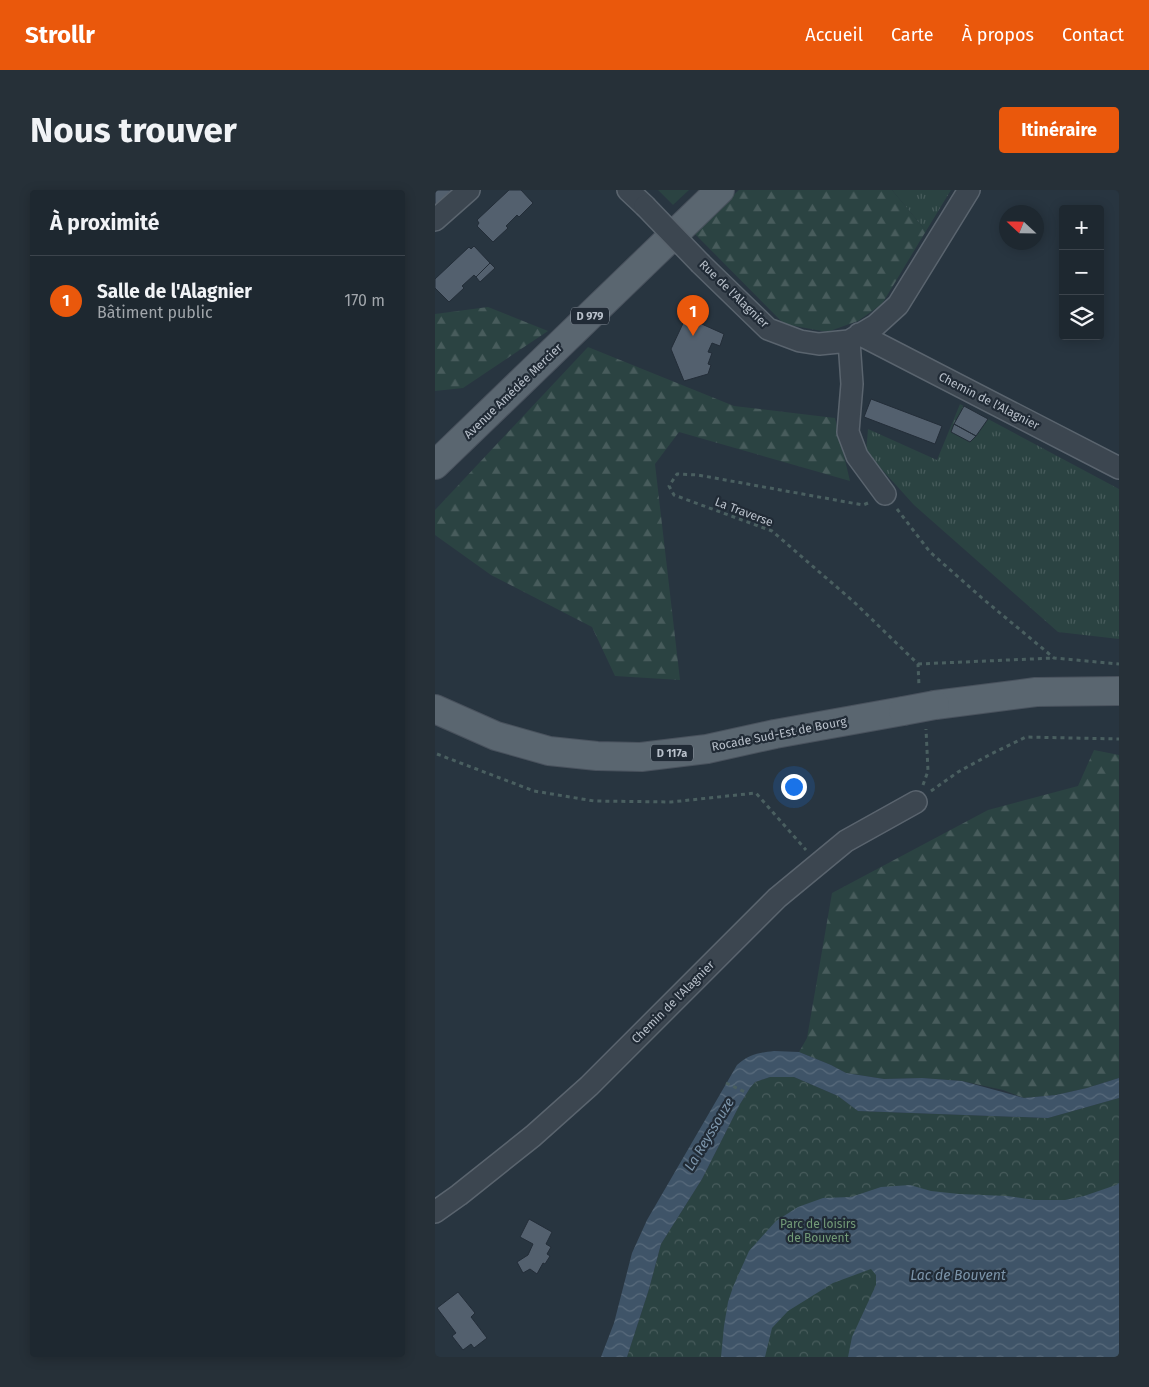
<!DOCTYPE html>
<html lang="fr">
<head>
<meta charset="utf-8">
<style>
  :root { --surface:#1e2830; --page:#263038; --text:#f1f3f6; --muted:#a1a6ab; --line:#3c444c; --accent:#ea580c }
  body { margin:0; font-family:"Fira Sans",sans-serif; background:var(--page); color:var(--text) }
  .controls { position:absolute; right:15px; top:15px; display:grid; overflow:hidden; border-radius:5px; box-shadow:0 2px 12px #0003 }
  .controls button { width:45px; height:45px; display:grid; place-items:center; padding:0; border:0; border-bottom:1px solid var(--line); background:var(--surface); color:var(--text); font:25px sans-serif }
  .compass { position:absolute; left:564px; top:15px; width:45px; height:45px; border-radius:50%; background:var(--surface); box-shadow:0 2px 12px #0003; rotate:292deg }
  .you { position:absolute; left:358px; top:596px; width:18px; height:18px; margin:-12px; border:4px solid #fff; border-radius:50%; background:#1a73e8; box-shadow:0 0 0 8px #1a73e833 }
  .badge { display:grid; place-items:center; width:32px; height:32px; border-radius:50%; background:var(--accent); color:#fff; font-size:16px; font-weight:700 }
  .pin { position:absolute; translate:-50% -41px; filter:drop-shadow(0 1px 2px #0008) }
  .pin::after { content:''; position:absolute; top:26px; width:18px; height:15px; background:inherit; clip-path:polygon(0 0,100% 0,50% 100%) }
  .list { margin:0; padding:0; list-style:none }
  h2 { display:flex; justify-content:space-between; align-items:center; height:65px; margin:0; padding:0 20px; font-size:21px }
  h2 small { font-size:16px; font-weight:400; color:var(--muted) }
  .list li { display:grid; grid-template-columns:32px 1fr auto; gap:15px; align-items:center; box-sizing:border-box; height:90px; padding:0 20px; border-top:1px solid var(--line) }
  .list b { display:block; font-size:19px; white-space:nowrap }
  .list p { margin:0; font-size:16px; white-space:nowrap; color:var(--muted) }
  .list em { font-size:16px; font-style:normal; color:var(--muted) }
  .icon { flex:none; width:28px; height:28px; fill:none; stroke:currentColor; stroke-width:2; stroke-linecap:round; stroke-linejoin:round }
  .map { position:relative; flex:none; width:684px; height:1167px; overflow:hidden; border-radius:5px }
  header { display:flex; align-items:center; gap:30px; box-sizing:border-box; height:70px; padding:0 25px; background:var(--accent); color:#fff }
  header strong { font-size:24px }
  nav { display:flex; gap:28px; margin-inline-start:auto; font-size:18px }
  .intro { display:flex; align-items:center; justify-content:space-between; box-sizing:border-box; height:120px; padding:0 30px }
  h1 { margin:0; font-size:35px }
  .button { padding:12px 22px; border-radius:5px; background:var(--accent); color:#fff; font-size:18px; font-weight:700 }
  main { display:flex; gap:30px; padding:0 30px }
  aside { flex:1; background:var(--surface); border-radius:5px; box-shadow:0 2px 12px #0003 }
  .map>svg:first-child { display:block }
</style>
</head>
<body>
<header>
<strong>Strollr</strong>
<nav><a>Accueil</a><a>Carte</a><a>À propos</a><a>Contact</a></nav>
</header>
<div class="intro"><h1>Nous trouver</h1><a class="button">Itinéraire</a></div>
<main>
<aside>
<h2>À proximité<small></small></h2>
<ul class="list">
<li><span class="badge">1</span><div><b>Salle de l'Alagnier</b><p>Bâtiment public</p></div><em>170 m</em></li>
</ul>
</aside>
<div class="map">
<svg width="684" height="1167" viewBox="0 0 684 1167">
  <defs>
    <pattern id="grass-tufts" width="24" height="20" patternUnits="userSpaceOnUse" patternTransform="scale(1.25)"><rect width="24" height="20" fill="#2b4342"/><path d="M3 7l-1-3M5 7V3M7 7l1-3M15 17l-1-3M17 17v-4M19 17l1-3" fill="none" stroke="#485c5c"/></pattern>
    <pattern id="forest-firs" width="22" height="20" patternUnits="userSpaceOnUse" patternTransform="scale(1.25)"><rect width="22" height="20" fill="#2b4342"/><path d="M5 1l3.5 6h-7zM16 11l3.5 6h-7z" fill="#485c5c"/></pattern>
    <pattern id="park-crowns" width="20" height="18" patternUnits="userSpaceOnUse" patternTransform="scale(1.25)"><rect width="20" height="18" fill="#2b4342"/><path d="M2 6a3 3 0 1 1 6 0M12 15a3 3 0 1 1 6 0" fill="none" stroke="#485c5c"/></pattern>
    <pattern id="water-waves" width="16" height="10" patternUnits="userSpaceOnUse" patternTransform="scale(1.25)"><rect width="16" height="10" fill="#3f5468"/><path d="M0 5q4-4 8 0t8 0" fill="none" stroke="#596b7c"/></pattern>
  </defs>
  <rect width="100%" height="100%" fill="#283540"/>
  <path fill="url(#grass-tufts)" d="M457,0H516L491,41Z
    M525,214L684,299V449L623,442L479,315L431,262L433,239L502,270Z"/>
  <path fill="url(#forest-firs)" d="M304,0H457L491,41L447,114L423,131L392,142L349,134L258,42Z
    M53,117L113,141L28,198L0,201V124Z
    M153,157L299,216L400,228L415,291L244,242L220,274L245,490L180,486L157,437L56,385L0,345V320Z
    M659,560L684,565V888L652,898L621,905L589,908L568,900L527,891L487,888L449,889L411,883L396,875L364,862L372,848L397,703L553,620L643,596Z"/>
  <path fill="url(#park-crowns)" d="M345,886L359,887L403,906L423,921L613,928L684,908V1167H192L214,1099L226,1054L267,989L305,914L315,898L320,892L335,887Z"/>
  <path fill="#2b4342" d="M223,0H254L238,15Z"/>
  <path fill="url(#water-waves)" d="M339,861L364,862L396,875L411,883L449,889L487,888L527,891L589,908L621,905L652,898L684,888V908L613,928L423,921L403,906L359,887H335L320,892L315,898L305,914L267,989L226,1054L214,1099L192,1167H166L179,1133L197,1063L212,1030L302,875C315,864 323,863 339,861Z
    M684,993V1167H413L417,1147L441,1095V1085L436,1079L398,1093L353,1121L337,1138L330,1167H286L289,1136L293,1112L298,1097L314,1061L341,1031L363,1017L388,1008L416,1007L446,997L475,995L496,1001L524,1004L572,1006L600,1010H630L649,1006L681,995Z"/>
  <path fill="#53606e" stroke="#232d38" d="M0,0H17L0,16Z
    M74,0H86L98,13L84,27L82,25L71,36L73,38L58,52L42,36L44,33L42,30Z
    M39,56L55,73L41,87L39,85L27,96L29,98L14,112L0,98V89L34,57L36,59Z
    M55,73L60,78L45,92L41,87Z
    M251,127L289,144L285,156L277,153L273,162L277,163L273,174L276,175L273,184L249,191L236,159Z
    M436,209L507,236L500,254L429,227Z
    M529,216L553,229L541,246L519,234Z
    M519,234L541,246L535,252L516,242Z
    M94,1029L117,1042L111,1054L116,1057L112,1064L115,1066L110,1074L108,1073L102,1084L95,1079L88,1083L82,1072L93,1065L98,1054L85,1047Z
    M23,1102L40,1123L36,1127L52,1148L39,1158L36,1154L28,1160L17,1146L21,1143L2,1118Z"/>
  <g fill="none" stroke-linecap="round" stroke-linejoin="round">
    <g stroke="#5a646e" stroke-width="24">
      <path id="minor" d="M193,0L210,16
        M0,30L34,0
        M266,74L333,139L365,151L384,154L414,151L441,135L463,115L534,0
        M424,144L684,278
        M414,151L417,194L413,242L422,266L450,304
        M0,1022L24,1005L98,946L154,896L342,708L411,651L481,612"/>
    </g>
    <g stroke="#49525d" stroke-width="30">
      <path id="primary" d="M0,275L285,0
        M500,515L601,502L684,501
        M0,519L61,546L114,561L162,566L206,567L272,559L340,544L468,521"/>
    </g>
    <path stroke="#4a5f60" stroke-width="3" stroke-dasharray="4 4" stroke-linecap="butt" d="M433,313L428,315L263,285L242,284L234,296L239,305L337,341L419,412L483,474L484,496
      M462,319L495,362L547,408L619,468L684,474
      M483,474L619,468
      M2,564L99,601L159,611L236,612L321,603L371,660
      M488,595L493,581L491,539
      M496,601L523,582L556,564L591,547L684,549
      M291,893L312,903"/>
    <use href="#minor" stroke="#3c4650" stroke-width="21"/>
    <use href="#primary" stroke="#5a6670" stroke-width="28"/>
    <g stroke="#5a646e" stroke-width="24" stroke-linecap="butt">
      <path id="minor-bridge" d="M210,16L266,74"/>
    </g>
    <g stroke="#49525d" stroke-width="30" stroke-linecap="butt">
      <path id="primary-bridge" d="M468,521L500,515"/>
    </g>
    <use href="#minor-bridge" stroke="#3c4650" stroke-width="21"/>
    <use href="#primary-bridge" stroke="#5a6670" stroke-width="28"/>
  </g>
  <g text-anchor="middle" stroke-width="4.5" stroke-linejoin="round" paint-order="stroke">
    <g fill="#212b36" stroke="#8b949e" stroke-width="1">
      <rect x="136" y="117.5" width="38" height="17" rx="4"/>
      <rect x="216" y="554.5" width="42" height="17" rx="4"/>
    </g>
    <g font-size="11" font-weight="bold" fill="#b9c1cb">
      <text x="155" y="130">D 979</text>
      <text x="237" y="567">D 117a</text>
    </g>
    <g font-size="12" fill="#b9c1cb" stroke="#212b36">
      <text transform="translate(299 104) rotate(44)" y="4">Rue de l'Alagnier</text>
      <text transform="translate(78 201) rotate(-44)" y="4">Avenue Amédée Mercier</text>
      <text transform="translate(554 211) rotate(27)" y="4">Chemin de l'Alagnier</text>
      <text transform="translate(309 322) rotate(21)" y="4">La Traverse</text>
      <text transform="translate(344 544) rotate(-11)" y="4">Rocade Sud-Est de Bourg</text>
      <text transform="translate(238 812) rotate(-45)" y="4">Chemin de l'Alagnier</text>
    </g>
    <g font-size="12" fill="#729a77" stroke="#212b36">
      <text x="383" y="1038">Parc de loisirs<tspan x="383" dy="14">de Bouvent</tspan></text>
    </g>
    <g font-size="14" font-style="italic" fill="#7c95ab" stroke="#212b36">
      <text transform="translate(274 944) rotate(-59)" y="5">La Reyssouze</text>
      <text x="523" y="1090">Lac de Bouvent</text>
    </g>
  </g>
</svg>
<div class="controls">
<button>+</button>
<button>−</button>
<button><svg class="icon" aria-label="layers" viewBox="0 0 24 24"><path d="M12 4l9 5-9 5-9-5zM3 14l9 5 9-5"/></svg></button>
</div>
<svg class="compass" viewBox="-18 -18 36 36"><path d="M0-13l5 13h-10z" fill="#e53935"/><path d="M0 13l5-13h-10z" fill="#a1a6ab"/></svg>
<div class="you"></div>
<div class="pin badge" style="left:258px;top:146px">1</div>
</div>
</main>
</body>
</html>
